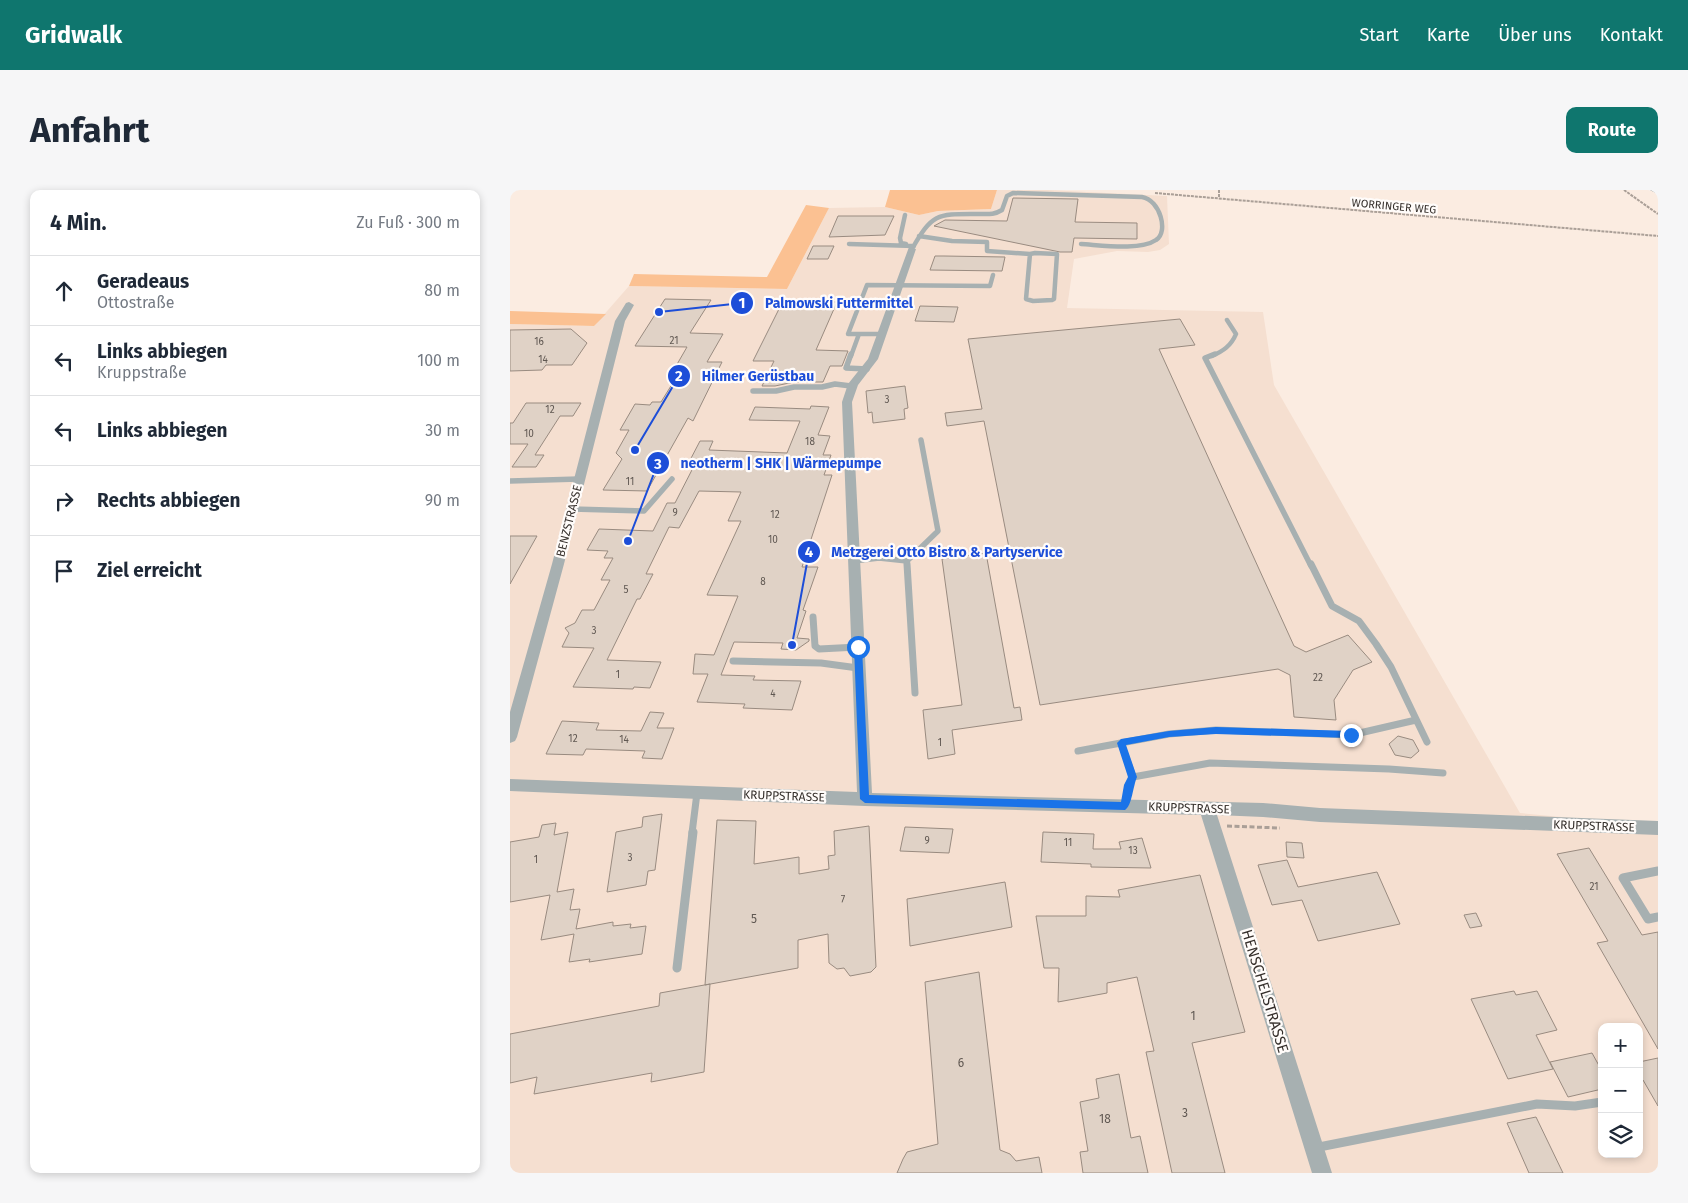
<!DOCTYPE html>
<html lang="de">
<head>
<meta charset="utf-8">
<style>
  :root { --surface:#fff; --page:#f6f6f7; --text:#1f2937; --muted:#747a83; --line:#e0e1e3; --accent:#0f766e }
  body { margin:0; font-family:"Fira Sans",sans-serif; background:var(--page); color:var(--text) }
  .controls { position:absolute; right:15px; bottom:15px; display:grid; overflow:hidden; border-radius:10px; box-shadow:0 2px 8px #0003 }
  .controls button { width:45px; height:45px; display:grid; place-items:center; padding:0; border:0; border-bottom:1px solid var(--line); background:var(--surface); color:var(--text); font:25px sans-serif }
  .stop { position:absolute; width:15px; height:15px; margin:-11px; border:4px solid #1a73e8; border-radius:50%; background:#fff }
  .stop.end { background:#1a73e8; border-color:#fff; box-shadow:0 1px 5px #0008 }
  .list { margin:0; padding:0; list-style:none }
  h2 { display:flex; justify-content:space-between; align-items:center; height:65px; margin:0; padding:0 20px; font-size:21px }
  h2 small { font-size:16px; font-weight:400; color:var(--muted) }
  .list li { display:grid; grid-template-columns:32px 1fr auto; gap:15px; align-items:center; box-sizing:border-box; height:70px; padding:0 20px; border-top:1px solid var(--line) }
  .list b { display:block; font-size:19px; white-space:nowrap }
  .list p { margin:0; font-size:16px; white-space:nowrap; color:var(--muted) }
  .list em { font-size:16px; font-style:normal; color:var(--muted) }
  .icon { flex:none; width:28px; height:28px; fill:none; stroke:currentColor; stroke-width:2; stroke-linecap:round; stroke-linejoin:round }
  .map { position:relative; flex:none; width:1148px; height:983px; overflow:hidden; border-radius:10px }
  header { display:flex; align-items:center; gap:30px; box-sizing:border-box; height:70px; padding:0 25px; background:var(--accent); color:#fff }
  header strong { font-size:24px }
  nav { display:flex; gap:28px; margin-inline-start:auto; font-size:18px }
  .intro { display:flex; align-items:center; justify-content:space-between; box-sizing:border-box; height:120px; padding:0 30px }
  h1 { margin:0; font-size:35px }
  .button { padding:12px 22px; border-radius:10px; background:var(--accent); color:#fff; font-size:18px; font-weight:700 }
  main { display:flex; gap:30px; padding:0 30px }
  aside { flex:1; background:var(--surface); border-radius:10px; box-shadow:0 2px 8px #0003 }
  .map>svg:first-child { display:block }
</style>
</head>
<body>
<header>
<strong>Gridwalk</strong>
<nav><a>Start</a><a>Karte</a><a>Über uns</a><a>Kontakt</a></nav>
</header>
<div class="intro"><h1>Anfahrt</h1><a class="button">Route</a></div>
<main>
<aside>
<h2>4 Min.<small>Zu Fuß · 300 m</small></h2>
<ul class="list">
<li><svg class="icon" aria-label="ahead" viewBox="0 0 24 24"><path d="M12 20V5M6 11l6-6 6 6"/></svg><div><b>Geradeaus</b><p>Ottostraße</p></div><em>80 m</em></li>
<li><svg class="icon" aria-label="left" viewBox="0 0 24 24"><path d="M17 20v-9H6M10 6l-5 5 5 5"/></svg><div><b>Links abbiegen</b><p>Kruppstraße</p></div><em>100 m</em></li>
<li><svg class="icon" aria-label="left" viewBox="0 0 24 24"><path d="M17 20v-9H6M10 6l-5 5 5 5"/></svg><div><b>Links abbiegen</b></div><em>30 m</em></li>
<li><svg class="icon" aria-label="right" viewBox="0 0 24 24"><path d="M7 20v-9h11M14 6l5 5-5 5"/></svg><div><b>Rechts abbiegen</b></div><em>90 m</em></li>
<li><svg class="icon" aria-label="arrive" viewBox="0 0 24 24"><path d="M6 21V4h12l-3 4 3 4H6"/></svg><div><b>Ziel erreicht</b></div></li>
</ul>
</aside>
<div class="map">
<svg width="1148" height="983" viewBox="0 0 1148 983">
  <rect width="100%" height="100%" fill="#fbece1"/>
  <path fill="#f5dfd0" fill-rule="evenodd" d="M487,0H537L657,6L659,54L650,60L638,62L607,61L564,69L557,118L753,122L764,195L1010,623L1148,636V983H0V134L84,136L119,96L277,99L319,18L375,17L409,25L428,21L481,19ZM1092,837H1129V964H1092Z"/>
  <path fill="#fbc192" d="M380,0H487L481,19L428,21L409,25L375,17Z
    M296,15L319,18L277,99L119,96L124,84L257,87Z
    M0,121L96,124L84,136L0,134Z"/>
  <path fill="#e0d2c6" stroke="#998b80" d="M503,8L568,9L565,32L627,33V49L564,48L562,62H550L424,36L435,30L497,31Z
    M328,26H384L375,45L319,47Z
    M303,56H324L318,69H297Z
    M425,66H434L495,67L492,81L420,80Z
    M155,109L201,110L180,143L213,144L197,172H212L183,231L178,228L137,301L93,300L112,269L106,263L119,240H110L125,214L140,215L142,212H151L169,183H162L177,157L125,156Z
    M273,111L327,112L306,160L338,161L332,176H320L313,192H284L265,196H252L264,171H243Z
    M410,116L448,117L444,132L405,131Z
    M670,129L685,155L649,159L784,456L796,462L838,445L862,472L843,480L824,510L826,530L784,527L780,485L768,479L530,515L474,231L437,236L435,223L472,219L458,149Z
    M61,139L77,153L62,175H36L32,180L0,181V140Z
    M395,196L398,218L394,219L395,229L363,233L362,222L358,223L356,201Z
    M16,213H71L63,226H50L25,265H34L26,277H2L18,254H0V233H3Z
    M301,216L319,217L308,245L320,246L313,265H321L314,285H322L292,377H308L293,420L296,421L287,448L299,449V451L286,460L271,459L273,453L224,452L211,485L245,486L243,490L291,491L282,520L233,518L235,514L187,512L198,484H183L185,464L204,465L228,406L197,405L231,331H218L231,302L189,301L169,338L159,337L136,384H143L130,409H127L97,470L151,472L140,498L124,497L123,499L63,497L84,458L52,457L59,443L55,438L65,433L72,420H84L100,390H91L103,368H94L98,361L77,360L89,339L143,341L157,313H165L185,274H178L190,251H203L199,260L277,263L290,231L239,230L245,217L300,219Z
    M0,346H27L0,394Z
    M476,363L504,518L510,517L512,530L442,540L445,564L418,569L413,520L452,515L432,369Z
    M140,522L154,523L147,538H164L152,569L132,568L135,561L76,559L73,565L36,564L52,531L89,533L86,540L131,541Z
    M888,546L903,550L909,561L901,568L885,565L879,554Z
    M152,624L145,680L138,681L136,695L97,702L106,642L132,637L133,627Z
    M207,630L246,631L244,674L289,667V684L319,679L318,666L325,665L324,641L359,636L366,777L361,782L340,786L334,778L327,779L319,773L318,744L288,750V778L195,795Z
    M46,633L44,645L58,642L47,702L64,699L60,720L70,719L66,739L103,732V736L121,734L120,738L136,736L132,764L79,772L80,769L59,772L64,744L31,750L40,705L0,712V652L29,647L32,635Z
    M395,637L443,639L439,663L390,661Z
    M533,642L584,644L583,659H611L609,652L632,648L641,678L581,677V674L531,672Z
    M776,652L792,653L794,668L777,667Z
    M1079,658L1132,745L1148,742V859L1087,753L1098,751L1047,664Z
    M777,670L788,697L867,682L890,734L808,751L792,710L762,715L748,675Z
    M690,685L735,842L682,853L715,983H662L636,862L644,861L627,787L597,793V803L548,812L549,778H534L526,726H576V706L610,707L608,700Z
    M495,692L502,737L400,756L397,709Z
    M966,723L972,736L960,738L954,725Z
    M469,782L490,960L500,964L506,971L529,967L532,983H387L393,969L397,962L428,954L415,792Z
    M200,794L194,882L141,892L142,883L24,904L27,887L0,893V844L149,816L150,803Z
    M1004,801L1006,805L1027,801L1047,840L1026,845L1043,879L998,889L961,809Z
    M1082,863L1092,881V899L1058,907L1040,872Z
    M1148,868V916L1133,890L1129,891V872Z
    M609,884L621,948L630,946L638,983H573L570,962L578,961L570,912L589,908L586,889Z
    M1026,927L1053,983H1019L997,933Z"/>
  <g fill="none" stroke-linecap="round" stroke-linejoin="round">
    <path stroke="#aa9f97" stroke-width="2" stroke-dasharray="3 1" stroke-linecap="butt" d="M709,0V8
      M1114,0L1148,24
      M645,3L1148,46"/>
    <path stroke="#aa9f97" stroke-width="3" stroke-dasharray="5 2.5" stroke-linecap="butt" d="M717,636L770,638"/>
    <path stroke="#a7b0b1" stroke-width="4.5" d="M395,25L390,48L391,53L396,54
      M409,46L442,51L477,52V61L520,64
      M339,54L404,56
      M402,59C423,22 428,24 469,24C478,24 484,25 492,20L497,6L503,3L632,7C650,10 659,42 646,50C630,61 590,55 571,54
      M525,63L547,64L544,109L542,110L523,111L516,109L520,64Z
      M372,144H338L357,95L480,96L483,85
      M341,166L349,144
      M702,166C713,161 721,156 726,144L717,130"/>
    <path stroke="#a7b0b1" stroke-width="5.5" d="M341,164L336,178L357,179
      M705,164L695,168L801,376
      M243,201H266L284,197H312L325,194L341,196
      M0,291L69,289
      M62,319L134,321L162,289
      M344,371L369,368L397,371V376
      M397,371L428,341L411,250"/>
    <path stroke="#a7b0b1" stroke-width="7" d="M397,374L405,503
      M801,374L822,416L849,431L866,454L881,477L917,552
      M303,427L305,456L309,459L348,457
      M223,471L311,473L348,478
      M611,553L623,587
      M568,561L659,544L706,540L841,545L906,530
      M615,616L618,595L623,587L700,573L879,579L933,583
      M182,643L187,603"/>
    <path stroke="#a7b0b1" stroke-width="9" d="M1148,681L1113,688L1138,729L1148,727
      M167,778L183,642
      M804,958L1027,914L1065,916L1092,912"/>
    <path fill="#a7b0b1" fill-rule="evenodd" d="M399,57L406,59L368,169L348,195L342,212L362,603L753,613L810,618L1148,631V645L810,632L753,627L707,625L822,983H802L691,625L355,616L0,601V589L347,602L332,212L338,194L358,169Z
      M119,112L124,115L115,131L54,374L7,547L5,551L0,553V522L42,374L105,131L116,113Z"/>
    <path fill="#55676b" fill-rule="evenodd" d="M1140,0H1148V4Z"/>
  </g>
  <path fill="#1a73e8" d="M348,454L352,457L359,605L611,612L614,595L618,587L607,553L611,549L659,541L706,537L841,541L846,545L841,548L706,544L659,547L616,555L627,587C623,596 622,616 615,620L355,613L350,609L344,457Z"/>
  <g text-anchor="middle" stroke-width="4.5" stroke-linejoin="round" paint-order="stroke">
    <g font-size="10" fill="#605852">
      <text x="164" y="154">21</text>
      <text x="29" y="155">16</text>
      <text x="33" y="173">14</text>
      <text x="377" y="213">3</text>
      <text x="40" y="223">12</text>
      <text x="19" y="247">10</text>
      <text x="300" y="255">18</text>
      <text x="120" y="295">11</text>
      <text x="165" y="326">9</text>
      <text x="265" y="328">12</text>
      <text x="263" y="353">10</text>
      <text x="253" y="395">8</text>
      <text x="116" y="403">5</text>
      <text x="84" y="444">3</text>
      <text x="108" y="488">1</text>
      <text x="808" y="491">22</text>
      <text x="263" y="507">4</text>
      <text x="63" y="552">12</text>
      <text x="114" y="553">14</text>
      <text x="430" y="556">1</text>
      <text x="417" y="654">9</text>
      <text x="558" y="656">11</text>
      <text x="623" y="664">13</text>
      <text x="120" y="671">3</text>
      <text x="26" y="673">1</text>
      <text x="1084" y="700">21</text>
      <text x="333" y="713">7</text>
    </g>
    <g font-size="11" fill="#352f2b" stroke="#fffcfa">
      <text transform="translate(884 16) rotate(5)" y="4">WORRINGER WEG</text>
    </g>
    <g font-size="12" fill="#352f2b" stroke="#fffcfa">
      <text transform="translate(59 331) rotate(-76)" y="4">BENZSTRASSE</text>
      <text transform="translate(274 606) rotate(2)" y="4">KRUPPSTRASSE</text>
      <text transform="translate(679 618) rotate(2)" y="4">KRUPPSTRASSE</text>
      <text transform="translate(1084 636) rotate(2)" y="4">KRUPPSTRASSE</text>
    </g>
    <g font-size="12" fill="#605852">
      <text x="244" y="733">5</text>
      <text x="683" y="830">1</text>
      <text x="451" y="877">6</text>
      <text x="675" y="927">3</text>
      <text x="595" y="933">18</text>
    </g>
    <g font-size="15" fill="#352f2b" stroke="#fffcfa">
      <text transform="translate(755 801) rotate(73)" y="5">HENSCHELSTRASSE</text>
    </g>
  </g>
  <path fill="none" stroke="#1d4ed8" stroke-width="2" d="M149 122L232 113M125 260L169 186M118 351L148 273M282 455L299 362"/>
  <g fill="#1d4ed8" stroke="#fffcfa" stroke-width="2">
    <circle cx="149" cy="122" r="5"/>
    <circle cx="125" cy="260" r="5"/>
    <circle cx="118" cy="351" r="5"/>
    <circle cx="282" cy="455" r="5"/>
    <circle cx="232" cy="113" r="12"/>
    <circle cx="169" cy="186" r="12"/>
    <circle cx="148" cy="273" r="12"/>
    <circle cx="299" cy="362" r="12"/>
  </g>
  <g font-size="15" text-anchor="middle" font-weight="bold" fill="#fff">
    <text x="232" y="118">1</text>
    <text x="169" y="191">2</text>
    <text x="148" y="279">3</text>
    <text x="299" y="367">4</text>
  </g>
  <g font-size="14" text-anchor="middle" font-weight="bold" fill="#1d4ed8" stroke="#fffcfa" stroke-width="4.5" stroke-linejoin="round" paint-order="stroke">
    <text x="329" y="118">Palmowski Futtermittel</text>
    <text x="248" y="191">Hilmer Gerüstbau</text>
    <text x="271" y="278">neotherm | SHK | Wärmepumpe</text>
    <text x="437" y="367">Metzgerei Otto Bistro &amp; Partyservice</text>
  </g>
</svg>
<div class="controls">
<button>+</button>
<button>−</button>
<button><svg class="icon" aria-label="layers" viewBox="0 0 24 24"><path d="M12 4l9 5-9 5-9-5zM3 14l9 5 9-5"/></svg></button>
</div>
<div class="stop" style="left:348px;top:457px"></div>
<div class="stop end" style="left:841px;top:545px"></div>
</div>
</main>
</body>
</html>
